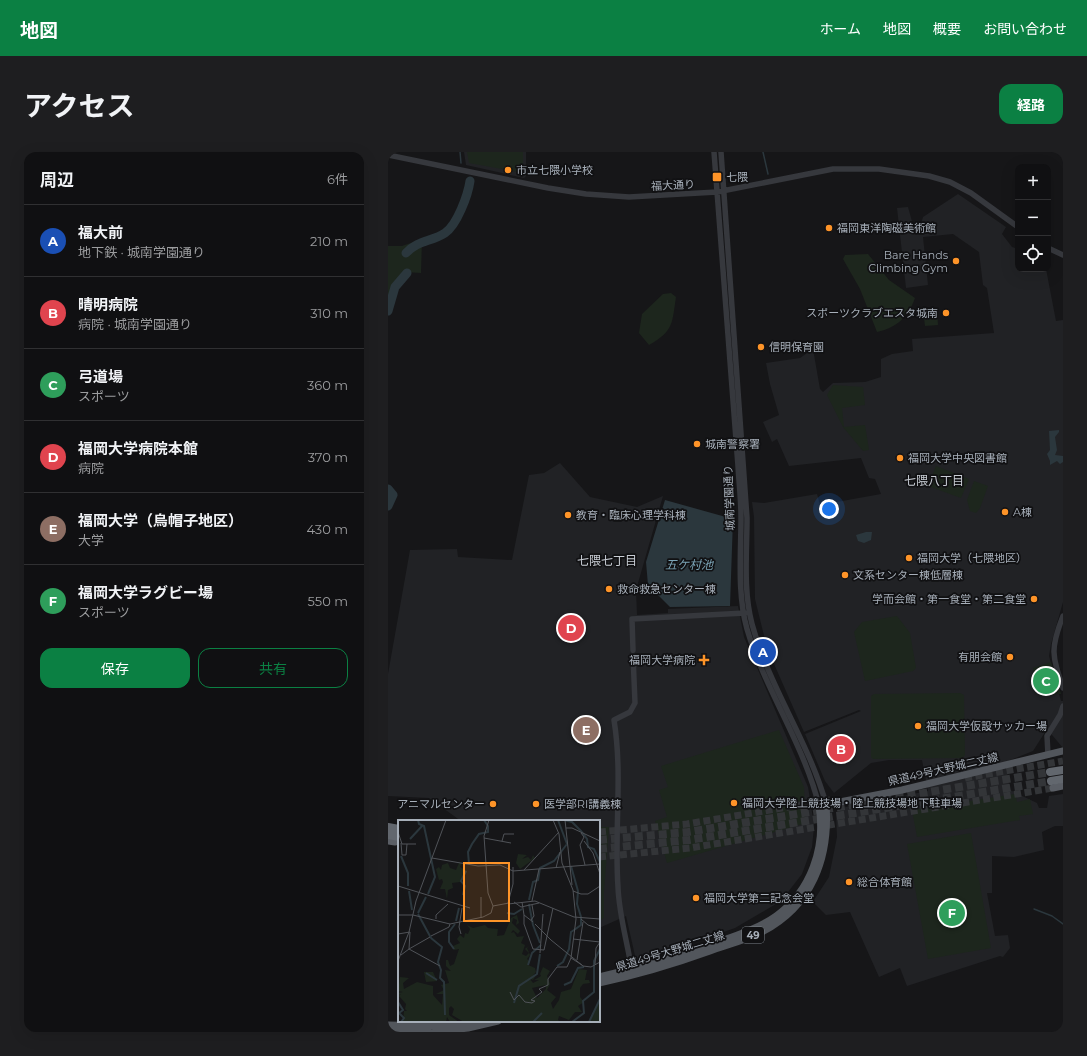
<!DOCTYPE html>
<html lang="ja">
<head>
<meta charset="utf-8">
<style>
  :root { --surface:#101012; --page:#1e1e20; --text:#f1f3f6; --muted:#9c9d9f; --line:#303032; --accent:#0b8043 }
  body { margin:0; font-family:Montserrat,"Noto Sans JP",sans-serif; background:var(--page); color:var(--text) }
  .controls { position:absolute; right:12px; top:12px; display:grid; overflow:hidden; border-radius:8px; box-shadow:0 4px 16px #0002 }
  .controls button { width:36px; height:36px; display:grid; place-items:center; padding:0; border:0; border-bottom:1px solid var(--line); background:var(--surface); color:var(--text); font:20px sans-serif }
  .you { position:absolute; left:441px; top:357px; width:14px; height:14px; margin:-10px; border:3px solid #fff; border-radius:50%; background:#1a73e8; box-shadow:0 0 0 6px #1a73e833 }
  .badge { display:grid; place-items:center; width:26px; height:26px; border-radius:50%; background:var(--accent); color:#fff; font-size:13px; font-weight:700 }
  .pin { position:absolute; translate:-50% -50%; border:2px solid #fff; box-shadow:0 1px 4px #0006 }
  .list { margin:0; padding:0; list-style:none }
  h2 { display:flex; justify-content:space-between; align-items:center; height:52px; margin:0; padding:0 16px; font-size:17px }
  h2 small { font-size:13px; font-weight:400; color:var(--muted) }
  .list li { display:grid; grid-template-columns:26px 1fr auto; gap:12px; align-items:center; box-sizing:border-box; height:72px; padding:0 16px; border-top:1px solid var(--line) }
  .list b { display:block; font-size:15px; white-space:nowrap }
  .list p { margin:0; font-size:13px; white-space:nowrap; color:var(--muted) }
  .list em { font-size:13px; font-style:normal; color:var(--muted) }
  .actions { display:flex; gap:8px; padding:12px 16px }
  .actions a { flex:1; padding:9px 0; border:1px solid var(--accent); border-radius:12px; text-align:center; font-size:14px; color:var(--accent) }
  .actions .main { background:var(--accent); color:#fff }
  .icon { flex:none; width:22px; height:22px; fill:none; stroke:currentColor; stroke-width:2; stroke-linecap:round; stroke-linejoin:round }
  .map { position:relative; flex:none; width:675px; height:880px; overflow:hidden; border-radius:12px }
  header { display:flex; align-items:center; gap:24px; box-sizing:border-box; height:56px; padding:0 20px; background:var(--accent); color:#fff }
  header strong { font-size:19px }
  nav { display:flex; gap:22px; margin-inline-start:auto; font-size:14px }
  .intro { display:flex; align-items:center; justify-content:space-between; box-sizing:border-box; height:96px; padding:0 24px }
  h1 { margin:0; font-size:28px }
  .button { padding:10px 18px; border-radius:12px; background:var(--accent); color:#fff; font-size:14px; font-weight:700 }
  main { display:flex; gap:24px; padding:0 24px }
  aside { flex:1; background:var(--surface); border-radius:12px; box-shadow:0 4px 16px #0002 }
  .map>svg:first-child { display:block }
</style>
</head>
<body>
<header>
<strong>地図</strong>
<nav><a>ホーム</a><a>地図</a><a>概要</a><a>お問い合わせ</a></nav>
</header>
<div class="intro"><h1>アクセス</h1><a class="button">経路</a></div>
<main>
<aside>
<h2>周辺<small>6件</small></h2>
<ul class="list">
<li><span class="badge" style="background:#1a4fb4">A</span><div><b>福大前</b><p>地下鉄 · 城南学園通り</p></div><em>210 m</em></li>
<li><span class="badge" style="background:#e0444e">B</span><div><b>晴明病院</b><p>病院 · 城南学園通り</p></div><em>310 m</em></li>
<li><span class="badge" style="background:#2e9e5b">C</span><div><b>弓道場</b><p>スポーツ</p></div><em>360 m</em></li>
<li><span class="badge" style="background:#e0444e">D</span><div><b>福岡大学病院本館</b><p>病院</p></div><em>370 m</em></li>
<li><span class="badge" style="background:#8d6e63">E</span><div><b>福岡大学（烏帽子地区）</b><p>大学</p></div><em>430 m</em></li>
<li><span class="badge" style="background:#2e9e5b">F</span><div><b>福岡大学ラグビー場</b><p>スポーツ</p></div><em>550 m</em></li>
</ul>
<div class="actions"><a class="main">保存</a><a>共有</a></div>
</aside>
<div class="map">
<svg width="675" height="880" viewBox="0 0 675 880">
  <rect width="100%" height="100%" fill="#161618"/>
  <path fill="#212225" d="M76,0H138V24L136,26L78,13Z
    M570,42L618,75L614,82L624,95L630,97V117H658L668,169L675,168V450L663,492L661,504L673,549H675V596L659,577L645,599L617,610L622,638L649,651L651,656H659L661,644L675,642V674H667L654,680L656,698L626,705L604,704V741H599L607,784L620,783L622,796L615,805L612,804L519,834L512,816L491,825L462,760L438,763L426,751V748L441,725L449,685L448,661L453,656L540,639L534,608H501L483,611L446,641L437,629L417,582L473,559L471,558L416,580L379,496L367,447L366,365L364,350L376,351L429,342L432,353L493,342L487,327L481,326L473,306L401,314L389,287L384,290L375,270L391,263L382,232L378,211L412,206L425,197L432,237L435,240L445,231L477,230L493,225V207L504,202L525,199L524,187L606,181L599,136L595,133L591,100L565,82L535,85L540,133L518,136L509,56L520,55L525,73L533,72L535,65Z
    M172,311L202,345L249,355L275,344L248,438L249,463L280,461V457L350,454L356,485L420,635L423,653L426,675L424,695L414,722L393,749L347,776L293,795L248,808L238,764L211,776V669H73L41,646L0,644V522L22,398L69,397L70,405L124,408L141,323L156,321Z"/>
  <path fill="#1d261d" d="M79,0H135V21L81,11Z
    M34,87L33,121L17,120L6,135L0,157V94H14Z
    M480,102L501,128L527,146C520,165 510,175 489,180L472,137L455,107L457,103Z
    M283,141L288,145C284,171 286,179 261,193L251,181L254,162L275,142Z
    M549,157L550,173L537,174L535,158Z
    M445,233L475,235L477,253L454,256L456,275L477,273L481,298L475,299L455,275L439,243Z
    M548,314L581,327L573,346L540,334Z
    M586,329L600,334L592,356L588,361L582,359L579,348Z
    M509,464L522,481L528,516L525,519L477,529L466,480L474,470Z
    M663,510L673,542L651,543L645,516Z
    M572,541L576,543L577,603L574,606L485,607L483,605V544L486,542Z
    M391,578L416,635L418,671L279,711L267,669L279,665L271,638L280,635L273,614Z
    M627,642L629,650L642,647L645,662L631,664L632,668L529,685L524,658Z
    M211,675H221L216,740V766L211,769Z
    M583,681L603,796L540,807L519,692Z"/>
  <path fill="#2b373d" d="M671,278V280L667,285L669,298L667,303L675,304V310L672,312L669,309L662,313V309L659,302L662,298L661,279Z
    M277,348L345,367L342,454L282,455L260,433L258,410Z
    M478,380H484L483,388L476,391L470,389L468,383Z"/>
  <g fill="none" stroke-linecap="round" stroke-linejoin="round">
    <path stroke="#2b373d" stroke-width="1.5" d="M72,0L73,11
      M375,0L380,22
      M646,757L664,764L675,772"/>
    <path stroke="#2b373d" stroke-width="9" d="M18,101C30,88 43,90 57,81C69,73 80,43 82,29
      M0,159L7,135L19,121
      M0,337L5,343L0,354"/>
    <path stroke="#333538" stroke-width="7" stroke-dasharray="7 3.5" stroke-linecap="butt" d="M577,626L675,609
      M211,680L299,672L442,648
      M211,705L302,696L665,636"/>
    <path stroke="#333538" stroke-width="8" stroke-dasharray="8 4" stroke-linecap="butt" d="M211,688L300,680L662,620
      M211,697L301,688L663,629"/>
    <path stroke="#36383d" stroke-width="5.5" d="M326,0L350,314C351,331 353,348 353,365C353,403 349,441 359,477C377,538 416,592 431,654
      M333,0L359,366C359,401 355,438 364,472C381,535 421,590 438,652
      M0,3L160,36L198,42L241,45L329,40L445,17H491L541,24L562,30L583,41L630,75
      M660,96L675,103
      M675,464C662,497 664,503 675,536
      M245,498L244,467L357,461
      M660,603L659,584L672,563L675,554
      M244,820C240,792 231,764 230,735C226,679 235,624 226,568L242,560L247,551L245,503"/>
    <path stroke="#52565c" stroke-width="7" d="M211,825C252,815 291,805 330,790C350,783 371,776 388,764C423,739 438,695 431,654L514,638L675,599
      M211,831C249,823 286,812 322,799C339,793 357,788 374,780C424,754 442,706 438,652
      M0,873L47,874L88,869
      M0,880H41
      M47,880L80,876L110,869"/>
    <path stroke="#5a5e65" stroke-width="7" d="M665,636L675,634
      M0,689L7,690"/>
    <path stroke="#62676e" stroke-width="8" d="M662,620L675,618
      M663,629L675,627
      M0,675L11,677
      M0,683L11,685"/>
  </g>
  <g fill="#fe9428" stroke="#111113" stroke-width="1.5">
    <circle cx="120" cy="18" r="4"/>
    <rect x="324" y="20" width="10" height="10" rx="2"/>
    <circle cx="441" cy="76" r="4"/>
    <circle cx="568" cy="109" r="4"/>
    <circle cx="558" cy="161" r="4"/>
    <circle cx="373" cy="195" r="4"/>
    <circle cx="309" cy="292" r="4"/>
    <circle cx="512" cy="306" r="4"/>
    <circle cx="617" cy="360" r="4"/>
    <circle cx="180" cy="363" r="4"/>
    <circle cx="521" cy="406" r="4"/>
    <circle cx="457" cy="423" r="4"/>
    <circle cx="221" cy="437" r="4"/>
    <circle cx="646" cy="447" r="4"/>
    <circle cx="622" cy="505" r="4"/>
    <path d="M314 502h4v4h4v4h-4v4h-4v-4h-4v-4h4z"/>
    <circle cx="530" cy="574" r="4"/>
    <circle cx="346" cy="651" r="4"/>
    <circle cx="105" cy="652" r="4"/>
    <circle cx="148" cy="652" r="4"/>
    <circle cx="461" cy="730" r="4"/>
    <circle cx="308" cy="746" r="4"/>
  </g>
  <g text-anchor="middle" stroke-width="3.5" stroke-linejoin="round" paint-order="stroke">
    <rect fill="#111113" stroke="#7a8087" stroke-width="1" x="354" y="775" width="22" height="16" rx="3"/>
    <g font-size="10" font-weight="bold" fill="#a7afb9">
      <text x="365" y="787">49</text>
    </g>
    <g font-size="11" fill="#a7afb9" stroke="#111113" text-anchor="start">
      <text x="128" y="22">市立七隈小学校</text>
      <text x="338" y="29">七隈</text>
      <text x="449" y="80">福岡東洋陶磁美術館</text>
      <text x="560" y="107" text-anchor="end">Bare Hands<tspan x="560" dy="13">Climbing Gym</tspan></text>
      <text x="550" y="165" text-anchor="end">スポーツクラブエスタ城南</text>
      <text x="381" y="199">信明保育園</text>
      <text x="317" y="296">城南警察署</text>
      <text x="520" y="310">福岡大学中央図書館</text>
      <text x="625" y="364">A棟</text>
      <text x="188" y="367">教育・臨床心理学科棟</text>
      <text x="529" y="410">福岡大学（七隈地区）</text>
      <text x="465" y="427">文系センター棟低層棟</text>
      <text x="229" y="441">救命救急センター棟</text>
      <text x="638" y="451" text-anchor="end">学而会館・第一食堂・第二食堂</text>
      <text x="614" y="509" text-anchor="end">有朋会館</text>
      <text x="307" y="512" text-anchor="end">福岡大学病院</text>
      <text x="538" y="578">福岡大学仮設サッカー場</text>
      <text x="354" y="655">福岡大学陸上競技場・陸上競技場地下駐車場</text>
      <text x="97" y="656" text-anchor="end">アニマルセンター</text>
      <text x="156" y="656">医学部RI講義棟</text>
      <text x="469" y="734">総合体育館</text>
      <text x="316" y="750">福岡大学第二記念会堂</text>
    </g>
    <g font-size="11" fill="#a7afb9" stroke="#111113">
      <text transform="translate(285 33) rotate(-3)" y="4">福大通り</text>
      <text transform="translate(341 346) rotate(-92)" y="4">城南学園通り</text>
      <text transform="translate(555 617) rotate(-13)" y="4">県道49号大野城二丈線</text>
      <text transform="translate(282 799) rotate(-17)" y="4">県道49号大野城二丈線</text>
    </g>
    <g font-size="12" fill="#c8cdd4" stroke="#111113">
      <text x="546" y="333">七隈八丁目</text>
      <text x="219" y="413">七隈七丁目</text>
    </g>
    <g font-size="12" font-style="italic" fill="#7ba4b6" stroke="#111113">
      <text x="301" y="417">五ケ村池</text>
    </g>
  </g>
  <g transform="translate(10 668)">
    <rect width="202" height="202" fill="#161618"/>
    <path d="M120,34L129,35L124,39L130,37L133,40L135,35L137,38L122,49L118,43ZM50,43L52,48L58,50L61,43H64L62,47L69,51L62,62L54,63L55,68L50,70L49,79L47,69H42L45,62L44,59L41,60L38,49L41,47L43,50L44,45ZM119,95L121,103L118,105L119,100L115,98L114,103L122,111L120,114L115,110L113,113L116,112L119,117L126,116L123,123L127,125L124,134L128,136L131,133L127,129L128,128L131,126L129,128L132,135L129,139L132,142L130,145L137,148L138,152L134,157L139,154L135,160L132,159L135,163L141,160H136L143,156L142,154L145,147L152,151L149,156L152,164L149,170L158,177L153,183L155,189L161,180L163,172L173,169L181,149L189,150L187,160H191L192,163L185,164L182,168V177L186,182L180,186L184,192H177L171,200L161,196L160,200L163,202H66L54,195L56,189L53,186L51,188V195L61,202H52L49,197L48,202H5L6,191H9L7,189L8,184L1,176L3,174L0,175V173L5,172L0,171L2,157L11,158L5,163L6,169L19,162L35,166V175L44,185L45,174H38L46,170L43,165L51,163L47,150L53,151L48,146V140H50L52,146L56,144L61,129L56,130L55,126L62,123L59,119L62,115L66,118L67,113L70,114L72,109L69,105L75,108L87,105L90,108L100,109L99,116L106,115L113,98ZM148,165V169L139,178L134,168ZM26,152H35L39,161L28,162ZM202,179V202H192L197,188Z" fill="#1d261d" fill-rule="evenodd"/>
    <path fill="none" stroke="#2b373d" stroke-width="2" d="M20,0L21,4L26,6L37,57L30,74M160,0L169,24M166,0L174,2L183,11L189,19L190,27L196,29L202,42M12,19L25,5M3,36L10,53V66M71,44L70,32L74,24L81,14L90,12V6L86,0M173,46L180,71L179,84L183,97V105L176,110M11,71L14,90M65,75L67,66L63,61L68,51M131,80L135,62L140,60L142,48L156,41L169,24M131,84L135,105M20,93L28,77M109,93L116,94L124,89M20,94L33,118M58,101L61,88M135,105L142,123M33,118L44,127L40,142L43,150L42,158L46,162L47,195M56,129L51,122V112L57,104M130,145L134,133L143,125M159,146L165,142L171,129L173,112L176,110M28,153L39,160M166,165L173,162L180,148L186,147M0,182L5,190L1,193L6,198L3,202M116,183L121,166L139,154L142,134M135,202L144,193M174,202L186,193L185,181L196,172V141L202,129M191,202L202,179"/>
    <path fill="none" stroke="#505358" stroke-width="1" d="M91,0L86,16L90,73L95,86M155,0L161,14L164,43L175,70L178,99L173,138M167,0L174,65M168,8H174L202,21M0,12L4,24H18M183,13L186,17L182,25L187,45M86,18L113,23M104,21L106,14H116M186,21L195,33L202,54M3,23L4,35M4,35H8L9,24M34,38L80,46L102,45L115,51L202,44M158,48L162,32M126,50L161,12M0,66L72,88M175,71L183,74H190L202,66M134,81L141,49M116,82L123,87L141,83M124,82L126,95L135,102M110,83L115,64V47M110,84L137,81L176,97L202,99M0,95H15L52,104L85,97L93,93L95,86L111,83M126,95V104L135,129L146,130L155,88M83,98V77M38,99V95L50,84M183,99L190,105L202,109M133,100L136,96L134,85M137,104L153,120L185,146L193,147L202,142M0,114L12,112L11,129L3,135M63,114L61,107L64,88M33,116L51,107L52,104M175,119L202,122M11,129L42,146M11,129L32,117M142,133L145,94M179,140L185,102M0,141L11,112L18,81L48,0M197,144L198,128L202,122M112,172L116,180L121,175L127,182L134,183L137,181L133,180L144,172L141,169L150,165V159L159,147H169L173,138L184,145"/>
    <path fill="#fe9428" fill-opacity="0.15" stroke="#fe9428" stroke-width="2" d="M66,43H111V101H66Z"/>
    <rect width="202" height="202" fill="none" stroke="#a7afb9" stroke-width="2"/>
  </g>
</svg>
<div class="controls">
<button>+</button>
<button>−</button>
<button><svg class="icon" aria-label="locate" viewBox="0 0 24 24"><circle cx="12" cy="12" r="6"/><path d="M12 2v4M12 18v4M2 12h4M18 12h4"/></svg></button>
</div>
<div class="you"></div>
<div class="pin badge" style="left:375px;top:500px;background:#1a4fb4">A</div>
<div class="pin badge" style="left:453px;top:597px;background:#e0444e">B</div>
<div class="pin badge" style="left:658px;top:529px;background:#2e9e5b">C</div>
<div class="pin badge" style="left:183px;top:476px;background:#e0444e">D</div>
<div class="pin badge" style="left:198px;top:578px;background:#8d6e63">E</div>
<div class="pin badge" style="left:564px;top:761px;background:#2e9e5b">F</div>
</div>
</main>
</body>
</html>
